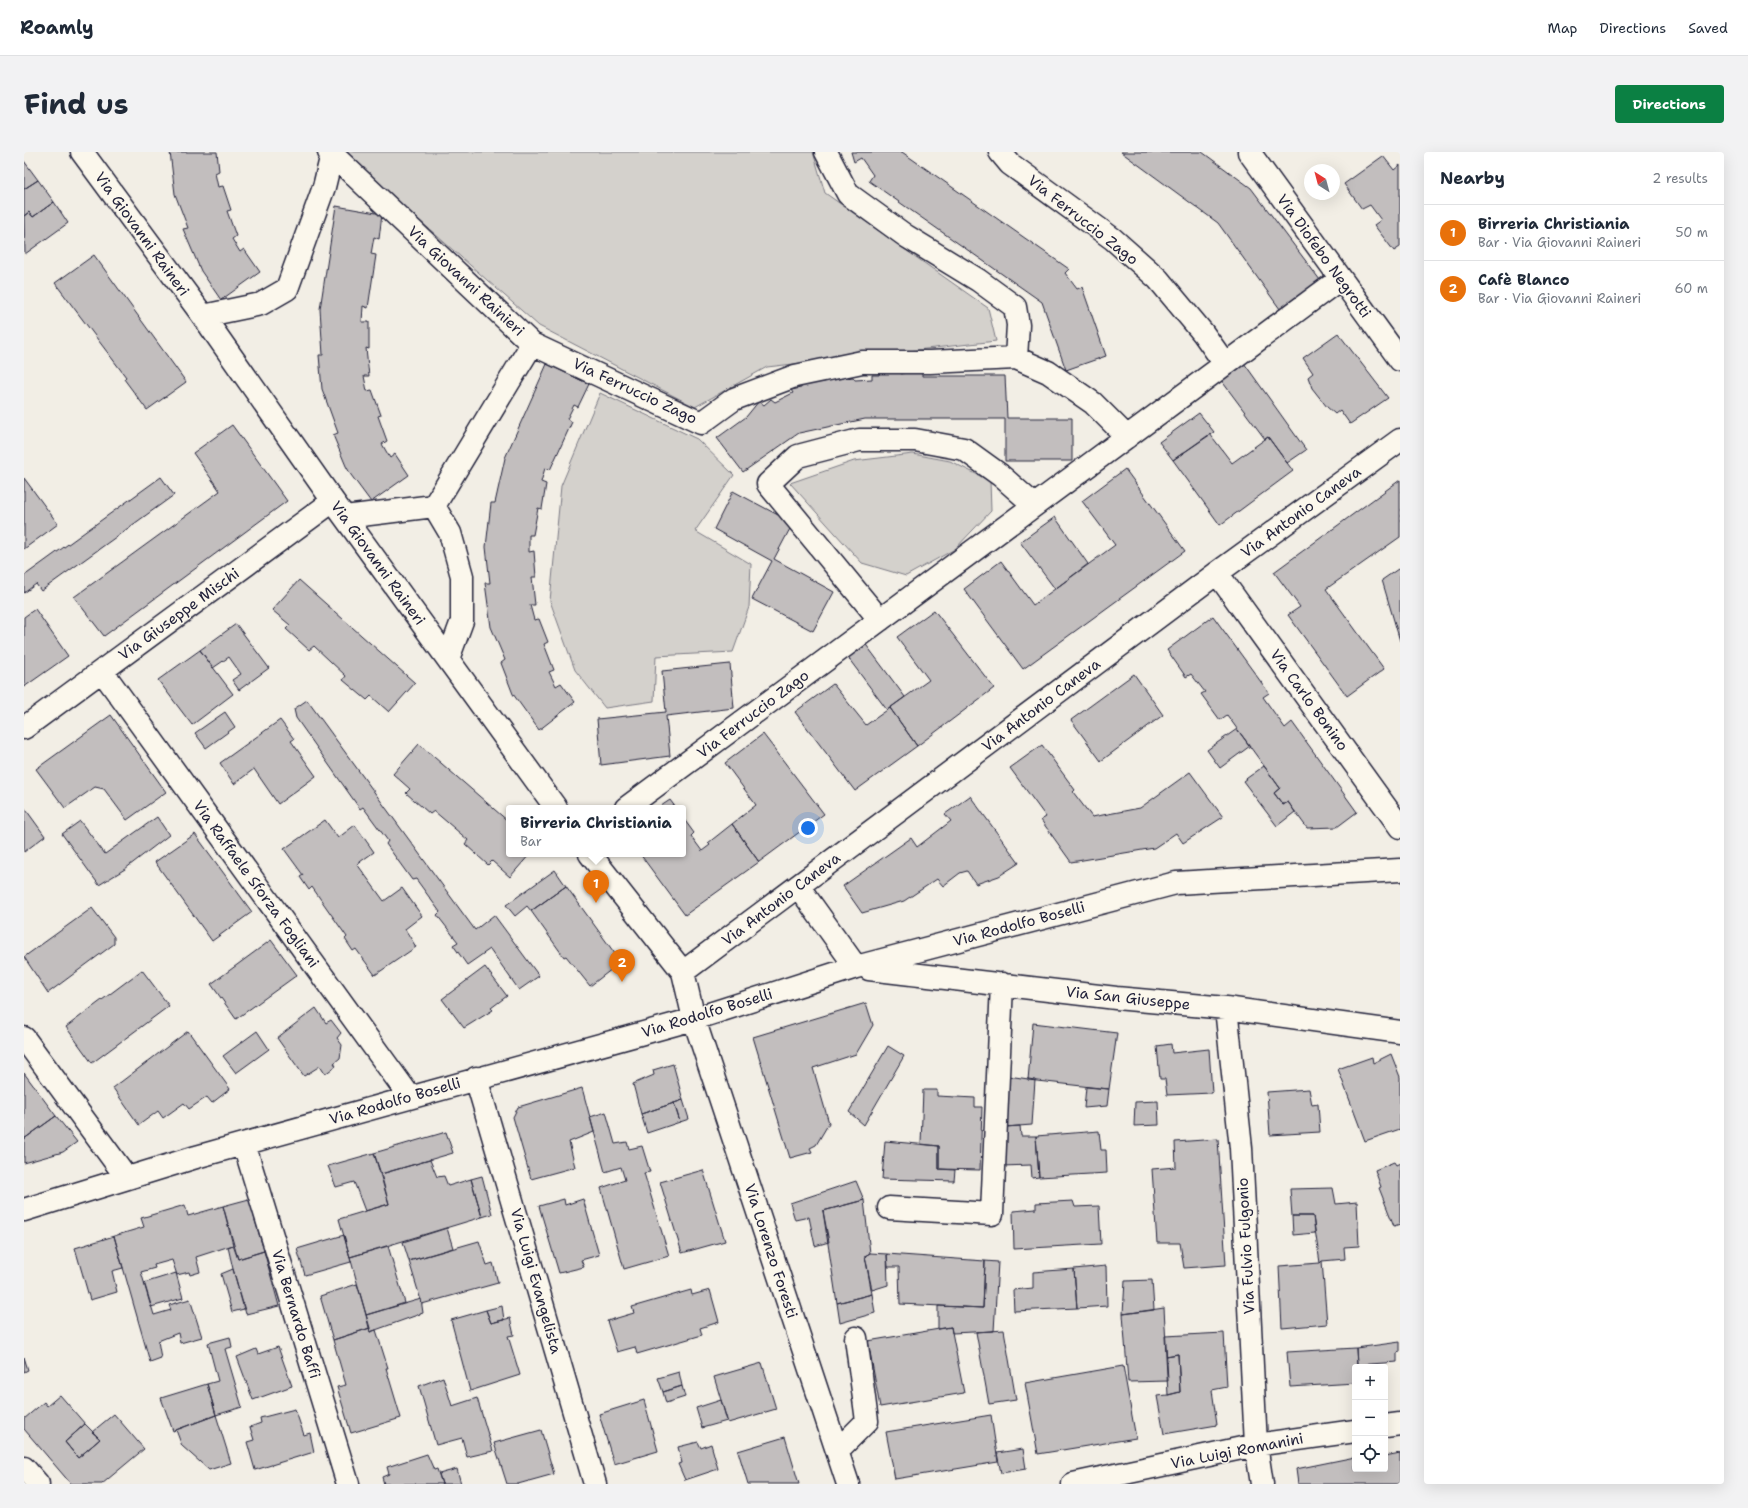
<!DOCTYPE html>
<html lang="en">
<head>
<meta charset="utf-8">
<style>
  :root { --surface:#fff; --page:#f2f2f3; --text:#1f2937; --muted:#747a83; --line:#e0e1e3; --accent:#0b8043 }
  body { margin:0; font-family:"Shantell Sans",sans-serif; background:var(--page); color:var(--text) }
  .controls { position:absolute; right:12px; bottom:12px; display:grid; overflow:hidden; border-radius:4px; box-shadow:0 4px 16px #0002 }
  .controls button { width:36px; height:36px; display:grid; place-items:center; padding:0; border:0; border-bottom:1px solid var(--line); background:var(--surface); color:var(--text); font:20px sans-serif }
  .compass { position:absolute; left:1280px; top:12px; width:36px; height:36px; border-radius:50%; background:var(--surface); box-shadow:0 4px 16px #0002; rotate:324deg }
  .you { position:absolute; left:784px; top:676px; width:14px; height:14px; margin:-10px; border:3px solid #fff; border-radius:50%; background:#1a73e8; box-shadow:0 0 0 6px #1a73e833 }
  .badge { display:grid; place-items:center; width:26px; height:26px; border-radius:50%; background:var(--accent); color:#fff; font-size:13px; font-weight:700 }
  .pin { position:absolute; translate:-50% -33px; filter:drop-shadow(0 1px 2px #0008) }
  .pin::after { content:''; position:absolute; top:21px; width:14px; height:12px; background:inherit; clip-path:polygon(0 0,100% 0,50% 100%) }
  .popup { position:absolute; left:482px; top:653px; width:180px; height:52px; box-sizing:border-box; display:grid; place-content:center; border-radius:4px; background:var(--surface); filter:drop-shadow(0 1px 3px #0005); font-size:13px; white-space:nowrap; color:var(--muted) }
  .popup b { font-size:15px; color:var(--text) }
  .popup::after { content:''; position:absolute; left:50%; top:100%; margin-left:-8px; border:8px solid transparent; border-top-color:var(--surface) }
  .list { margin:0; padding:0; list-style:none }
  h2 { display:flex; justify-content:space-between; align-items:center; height:52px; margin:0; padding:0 16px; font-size:17px }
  h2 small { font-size:13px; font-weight:400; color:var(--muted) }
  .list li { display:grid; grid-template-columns:26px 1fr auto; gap:12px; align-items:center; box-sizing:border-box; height:56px; padding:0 16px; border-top:1px solid var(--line) }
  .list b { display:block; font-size:15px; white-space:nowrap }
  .list p { margin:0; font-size:13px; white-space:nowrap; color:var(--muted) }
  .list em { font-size:13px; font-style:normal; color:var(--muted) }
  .icon { flex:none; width:22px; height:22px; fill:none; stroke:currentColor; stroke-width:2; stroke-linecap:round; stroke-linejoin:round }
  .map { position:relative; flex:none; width:1376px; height:1332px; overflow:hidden; border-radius:4px }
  header { display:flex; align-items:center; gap:24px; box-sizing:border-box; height:56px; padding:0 20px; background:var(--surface); border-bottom:1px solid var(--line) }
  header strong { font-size:19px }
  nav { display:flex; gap:22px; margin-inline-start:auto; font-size:14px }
  .intro { display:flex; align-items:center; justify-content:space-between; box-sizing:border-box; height:96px; padding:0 24px }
  h1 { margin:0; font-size:28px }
  .button { padding:10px 18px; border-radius:4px; background:var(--accent); color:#fff; font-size:14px; font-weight:700 }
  main { display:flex; gap:24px; padding:0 24px }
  aside { flex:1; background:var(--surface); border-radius:4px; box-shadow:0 4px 16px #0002 }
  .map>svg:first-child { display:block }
</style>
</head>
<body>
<header>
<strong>Roamly</strong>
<nav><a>Map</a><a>Directions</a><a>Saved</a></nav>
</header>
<div class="intro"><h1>Find us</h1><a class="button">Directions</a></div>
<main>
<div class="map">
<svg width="1376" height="1332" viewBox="0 0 1376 1332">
  <rect width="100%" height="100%" fill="#f2eee5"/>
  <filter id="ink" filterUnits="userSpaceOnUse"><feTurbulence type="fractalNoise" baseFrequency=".025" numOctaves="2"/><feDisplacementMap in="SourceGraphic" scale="8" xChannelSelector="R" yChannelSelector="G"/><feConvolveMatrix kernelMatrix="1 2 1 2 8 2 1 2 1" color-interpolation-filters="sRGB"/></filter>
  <g filter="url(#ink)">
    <path fill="#d4d1cc" stroke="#7b7a84" d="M318,0H789L801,41L964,156L972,189L743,215L671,255L515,174Z
      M576,241L673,287L710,323L671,379L727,412L725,455L709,500L632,504L630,549L581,556L551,518L526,449L537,334Z
      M889,302L926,309L966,329L967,359L931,397L882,424L838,411L766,331L830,309Z"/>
    <path fill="#c2bebe" stroke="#22223b" d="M146,0H193L195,19L191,21L194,35L199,34L207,58L203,59L212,84L208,87L216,100L220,97L236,120L197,148L177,119L159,77L164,76L151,42Z
      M827,0H878L1045,117L1041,121L1053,137L1058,135L1082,204L1042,218L1018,150L845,29L849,23L837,6L830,10Z
      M1097,0H1178L1227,36L1296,128L1256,157L1194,71Z
      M1359,4L1370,18L1376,13V95L1370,99L1350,73L1357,68L1346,53L1338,57L1320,32Z
      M0,9L14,28L0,37Z
      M14,28L30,50L9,65L5,60L0,64V37Z
      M30,50L44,71L1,102L0,64L5,60L9,65Z
      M312,54L358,62L355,87L350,85L347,102L352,103L344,156L339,154L338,170H345V197L342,196L345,224H340L343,239L348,238L357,263L354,264L363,289L358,292L366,306L371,302L385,323L347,350L327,323L322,314L309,283L314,281L298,237L295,203H299L296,157Z
      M70,103L162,230L123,258L100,227L102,225L31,131Z
      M1314,181L1364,246L1326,272L1316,258L1311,262L1303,255L1288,236L1284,225L1289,221L1279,206Z
      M1220,211L1282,298L1263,311L1244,285L1241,287L1197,228Z
      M523,212L565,232L554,255L550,253L543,267L548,270L526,318L521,316L517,330L522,332L518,357L514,356L509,383H505V400L510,399L512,425H508L511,453H506L510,468L515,467L524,490L520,492L530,518L525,520L532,534L537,531L551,550L515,578L489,542L477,511L481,508L467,475L461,431H466L462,395L467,351H471L481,306Z
      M857,216L878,222L898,217V224H981L983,266H1048V309H981V267H841L775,281L719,320L693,286L722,265L735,249L740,253L747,247L751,250L769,241L767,238L777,236L779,228L800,230L818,221L822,226L829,225L831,228L848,227V223H855Z
      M1175,261L1190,280L1149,308L1135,290Z
      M208,273L263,349L80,484L50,445L196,339L169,301Z
      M1186,282L1208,311L1244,285L1269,319L1196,373L1149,308Z
      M1101,317L1161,399L999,517L940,437L977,409L1009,453L1091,393L1058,349Z
      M137,325L150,343L17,439L12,432L0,441V424Z
      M0,326L34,372L0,397Z
      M1376,328V385L1302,437L1360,517L1323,544L1264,463L1276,455L1250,420Z
      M709,339L769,371L750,407L810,440L789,479L728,447L748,409L690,377Z
      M1031,365L1064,412L1031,437L996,390Z
      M1374,417L1376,419V489L1358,428Z
      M275,428L391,531L365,560L347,544L343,548L319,528L322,524L290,494L285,498L262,477L266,473L248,458Z
      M11,457L44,504L0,535V465Z
      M910,458L970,536L893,594L866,556L905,528L873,485Z
      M1189,464L1245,541L1239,545L1261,576L1268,570L1333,660L1313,675L1283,676L1264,650L1259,653L1250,641L1256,636L1203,563L1196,568L1177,542L1181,540L1167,522L1162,525L1143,498Z
      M212,472L245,516L215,538L208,528L217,522L205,505L189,516L176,498Z
      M840,490L881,545L863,558L822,503Z
      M176,498L209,542L168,573L134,528Z
      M706,512L710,556L642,564L646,604L577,613L573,567L642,560L638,519Z
      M1110,522L1139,563L1077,609L1047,568Z
      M809,532L842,573L866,556L893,594L831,639L771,560Z
      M283,548L451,778L470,763L515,824L495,838L466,797L443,813L429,793L434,790L413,763L416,760L392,727L388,728L362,692L364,689L339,655L336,657L272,566L270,557Z
      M201,560L211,575L182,596L171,581Z
      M87,563L142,640L103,668L80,637L71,635L41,656L12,617Z
      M256,568L270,587L267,589L292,624L254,652L230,617L210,632L196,611Z
      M1213,577L1226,594L1196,616L1183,598Z
      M739,582L800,662L735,710L708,672L732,653L701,611Z
      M395,592L485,670V702H506L486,725L468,709L464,713L441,692L444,688L410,659L406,662L382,641L386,637L369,622Z
      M1018,593L1051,638L1049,640L1068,665L1116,656L1166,620L1199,665L1159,691L1152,681L1130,696L1047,710L1017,668L1022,665L986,616Z
      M1240,614L1256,636L1250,641L1259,653L1264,650L1271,660L1253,674L1219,629Z
      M946,644L995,711L975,724L952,732L943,719L936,721L919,734L913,727L880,749L838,761L819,734L887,686L893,695L927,669L921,662Z
      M646,648L652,656H634Z
      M0,655L21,684L0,700Z
      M133,665L145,683L101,717L75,733L38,682L56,669L81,702Z
      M659,666L670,681L667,684L678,699L686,693L684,691L708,672L735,710L661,763L616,702H659Z
      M301,668L314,686L331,673L350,700L333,712L360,749L378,736L398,764L381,777L392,795L351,823L332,797L329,799L321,787L323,785L288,735L285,738L276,725L279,723L260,697Z
      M171,682L228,760L188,789L131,710Z
      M531,718L542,734L507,759L503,754L491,764L482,753Z
      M542,734L597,810L566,834L542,804L540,805L507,759Z
      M68,756L90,785V792L24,841L0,805Z
      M247,788L273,823L212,867L187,832Z
      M461,815L483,844L467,856L469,858L440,876L418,847Z
      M118,818L145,854L68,911L42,875Z
      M842,851L849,873L832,902L789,916L805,971L792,993L786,996L788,1000L766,1006L729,885Z
      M292,856L302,871L307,868L317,881L313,886L318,893L316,906L310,911L312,914L301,922L296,914L280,924L253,886Z
      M1009,871L1093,881L1085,937L1004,928Z
      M164,879L206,937L188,951L183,945L165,957L160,951L139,966L134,959L115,973L89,936Z
      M233,879L245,897L212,921L199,904Z
      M1147,892L1148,901L1185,897L1188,941L1143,943L1141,927H1136L1133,894Z
      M864,894L880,904L840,973L825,960Z
      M1367,902L1376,925V977L1341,989L1314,917L1348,905L1349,911Z
      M649,912L659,948L617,962L609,932L630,923L629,918Z
      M0,921L32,964L0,987Z
      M984,924L1011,928L1008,973L981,975Z
      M1062,935L1085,937L1083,954L1060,956Z
      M558,936L570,980L545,990L551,1015L507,1027L489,965L494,955Z
      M1285,937L1288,953L1294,952L1296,980L1246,983L1243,940Z
      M899,938H913V944L951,946V955H958L956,1018L915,1017V994L897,992Z
      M659,948L665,967L656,970L650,951Z
      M1134,949L1135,973L1110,974L1111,950Z
      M650,951L656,970L623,981L617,962Z
      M582,960L591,992L603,990L605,997L618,994L626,1020L620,1021L645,1104L600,1117L577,1036L601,1028L597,1015L581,1020L566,965Z
      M32,964L53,990L39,1000L0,1011V987Z
      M996,974L997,984H1012L1015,1025L1008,1026L1007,1013L978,1014L981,975Z
      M1075,979L1077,998H1082L1083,1021L1015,1025L1012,984Z
      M422,980L429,1001L357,1022L350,1001Z
      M1194,987L1202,1113L1160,1116L1156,1091H1133L1128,1017L1152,1015L1151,990Z
      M861,989L915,994V1017L931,1018L930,1029L858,1027Z
      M350,1001L365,1052L341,1059L330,1030L312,1035L304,1014Z
      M406,1008L413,1025L420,1024L424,1034L447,1027L458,1065L326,1105L315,1067L365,1052L357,1022Z
      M1370,1010L1372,1013L1376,1011V1072L1370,1074L1355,1036L1357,1035L1351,1018Z
      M679,1018L701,1089L658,1101L636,1030Z
      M458,1024L468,1062L458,1065L447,1027Z
      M832,1029L840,1048L799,1059L805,1090L791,1094L785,1065L771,1068L766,1051Z
      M1309,1036L1312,1052L1333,1050L1335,1094L1320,1095L1321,1107L1298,1109L1296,1111L1289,1064H1268L1266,1037Z
      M225,1047L240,1099L214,1107L199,1054Z
      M540,1047L541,1053L559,1047L575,1103L557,1108L560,1115L535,1121L515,1054Z
      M840,1048L846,1101L841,1104L848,1142L813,1151L799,1059Z
      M1049,1049L1051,1055L1075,1054L1077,1092L990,1097L989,1059L1012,1057V1051Z
      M161,1053L164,1064L199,1054L209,1093L172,1105L176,1120L166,1123L165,1120L153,1123L148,1108L130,1113L131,1116L117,1120L130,1163L147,1158L145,1153L166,1147L178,1185L156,1191L154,1181L134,1189L137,1206L126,1210L90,1084L120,1075L117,1066Z
      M1268,1064H1289L1291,1081L1269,1083Z
      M423,1076L429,1096L385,1109L379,1090Z
      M320,1083L327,1110L281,1123L273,1097Z
      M90,1084L99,1116L88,1119L93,1140L66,1148L51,1096Z
      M455,1089L463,1113L469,1111L474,1131L398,1152L385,1109Z
      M209,1093L214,1107L240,1099L255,1154L222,1162L209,1117L204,1095Z
      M364,1094L381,1151L342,1163L326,1105Z
      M846,1101L863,1102L864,1133L848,1138L841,1104Z
      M863,1102L961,1109L959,1156L876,1152L875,1115H864Z
      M961,1109L974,1110L970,1179L928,1181L927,1175L914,1177V1154L959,1156Z
      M1298,1109L1303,1172L1258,1176L1255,1114L1296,1111Z
      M1082,1114L1083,1154L1053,1156L1050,1117Z
      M209,1117L220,1157L208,1160L197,1122Z
      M1050,1117L1053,1156L990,1159L989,1138L1009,1136V1120Z
      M152,1121L159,1146L127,1155L120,1131Z
      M1128,1128L1130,1158L1099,1162L1101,1129Z
      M333,1132L346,1176L309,1188L296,1144Z
      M667,1138L668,1143L686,1138L695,1170L676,1176L678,1183L613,1202L611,1195L593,1200L583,1169L610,1161L608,1155Z
      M848,1142L851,1161L816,1171L813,1151Z
      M397,1147L399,1161L346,1180L342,1163Z
      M478,1154L480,1168L467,1171L462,1158Z
      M1140,1156L1144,1229L1104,1230L1099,1162Z
      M462,1158L467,1171L486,1166L490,1183L484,1184L496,1223L446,1239L427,1168Z
      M927,1175L940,1241L856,1255L844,1189Z
      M346,1176V1180L352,1178L364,1216H362L377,1266L327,1281L313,1235L322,1233L309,1188Z
      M980,1178L992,1248L965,1252L952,1180Z
      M1200,1181L1203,1235L1188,1238L1193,1273L1140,1282L1133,1244L1144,1243L1156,1240L1154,1202L1142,1204L1141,1184Z
      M206,1185L208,1195L201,1197L218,1255L192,1263L183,1232L194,1229L184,1191Z
      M1376,1190V1200L1373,1201V1210L1333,1213L1332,1196Z
      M254,1195L268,1234L229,1248L213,1205L232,1197L234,1202Z
      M1332,1196L1333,1215H1331V1231L1266,1235L1263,1200Z
      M1154,1202L1156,1240L1144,1243L1142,1204Z
      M0,1205L4,1218L0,1220Z
      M738,1211L752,1257L704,1271L690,1225Z
      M1099,1214L1112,1286L1014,1302L1001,1231Z
      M655,1220L658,1234L639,1240L634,1226Z
      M419,1225L428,1254L453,1246L469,1299L443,1305L438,1286L412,1293L395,1234Z
      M183,1232L192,1263L149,1279L137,1246Z
      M658,1234L661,1245L642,1251L639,1240Z
      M36,1243L61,1272L41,1290L54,1306L76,1287L68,1280L90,1262L120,1297L78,1332H47L0,1277V1267L20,1250L23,1254Z
      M620,1248L634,1299L590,1312L575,1262Z
      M697,1248L703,1269L678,1276L672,1256Z
      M271,1257L280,1283L286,1281L290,1300L231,1318L223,1290L230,1288L226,1275L237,1271L236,1266Z
      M192,1263L207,1311L185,1318L158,1294L152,1278Z
      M967,1263L974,1310L871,1327L862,1280Z
      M61,1272L76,1287L54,1306L41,1290Z
      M517,1278L530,1322L494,1332H483L470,1291Z
      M761,1285L775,1332H724L714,1299Z
      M674,1290L677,1296L687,1292L694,1317L661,1328L654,1312L658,1311L654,1295Z
      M999,1297L1002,1317L977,1321L973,1301Z
      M1376,1301V1332H1274L1272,1317L1331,1305V1317H1361V1304Z
      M403,1302L410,1318L413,1317L418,1332H360L358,1325L365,1322L363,1315Z
      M433,1317L437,1332H418L415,1322Z"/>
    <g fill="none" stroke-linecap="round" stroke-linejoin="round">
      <g stroke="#22223b" stroke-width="25">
        <path id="minor" d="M58,0L179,164L309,349L532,656
          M802,0L824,42L882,84L954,128L991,155L994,173L992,206
          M976,0L986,12L1089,87L1134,127L1179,181L1201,212
          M1225,0L1376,208
          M308,2L508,192L677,271L710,247L771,224L838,210H906L992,206L1024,220L1069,251L1103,285
          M179,164L237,152L263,137L300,35L308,2L305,0
          M410,354L426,381L438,424V469L424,507
          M321,365L410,354L508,192
          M1193,421L1376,675
          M856,468L744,332L774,304L835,288H891L940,297L976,323L1010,353
          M78,519L386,945
          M0,576L309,349
          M602,656L1316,127
          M566,702L659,820L670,867L824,1332
          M774,734L832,815
          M845,817L1092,846L1202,856L1376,880
          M659,820L1193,421L1376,288
          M1202,856L1217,996L1232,1293L1238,1332
          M0,886L103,1026
          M452,926L571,1332
          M220,992L324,1332
          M865,1056L968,1062L978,832
          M0,1058L172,1005L670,867L832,815L1152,731L1376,718
          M1361,1274L1376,1272
          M813,1299L843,1269L832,1186
          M0,1316L14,1332
          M1049,1332L1232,1293L1331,1279"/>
      </g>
      <use href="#minor" stroke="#fbf7ec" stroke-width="22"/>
    </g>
  </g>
  <g text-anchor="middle" stroke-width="3" stroke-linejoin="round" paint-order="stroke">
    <g font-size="15" fill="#22223b" stroke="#fbf7ec">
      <text transform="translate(1059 68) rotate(38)" y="5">Via Ferruccio Zago</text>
      <text transform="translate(118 82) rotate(54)" y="5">Via Giovanni Raineri</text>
      <text transform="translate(1300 104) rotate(54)" y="5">Via Diofebo Negrotti</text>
      <text transform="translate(442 129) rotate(43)" y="5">Via Giovanni Rainieri</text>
      <text transform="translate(611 239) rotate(25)" y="5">Via Ferruccio Zago</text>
      <text transform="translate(1277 360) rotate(-36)" y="5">Via Antonio Caneva</text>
      <text transform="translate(354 411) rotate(54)" y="5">Via Giovanni Raineri</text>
      <text transform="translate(155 462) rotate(-36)" y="5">Via Giuseppe Mischi</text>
      <text transform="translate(1285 548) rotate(54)" y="5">Via Carlo Bonino</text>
      <text transform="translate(1017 553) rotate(-37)" y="5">Via Antonio Caneva</text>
      <text transform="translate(729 562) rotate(-37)" y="5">Via Ferruccio Zago</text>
      <text transform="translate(232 732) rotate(54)" y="5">Via Raffaele Sforza Fogliani</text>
      <text transform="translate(757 747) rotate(-37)" y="5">Via Antonio Caneva</text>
      <text transform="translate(995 772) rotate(-15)" y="5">Via Rodolfo Boselli</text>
      <text transform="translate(1104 846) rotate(6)" y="5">Via San Giuseppe</text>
      <text transform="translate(683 861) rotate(-17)" y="5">Via Rodolfo Boselli</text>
      <text transform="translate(371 949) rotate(-16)" y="5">Via Rodolfo Boselli</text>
      <text transform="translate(1222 1094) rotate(-93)" y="5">Via Fulvio Fulgonio</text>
      <text transform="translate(747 1099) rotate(72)" y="5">Via Lorenzo Foresti</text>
      <text transform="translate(512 1129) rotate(74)" y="5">Via Luigi Evangelista</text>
      <text transform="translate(272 1162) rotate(73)" y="5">Via Bernardo Baffi</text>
      <text transform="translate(1213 1299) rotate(-11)" y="5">Via Luigi Romanini</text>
    </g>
  </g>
</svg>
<div class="controls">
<button>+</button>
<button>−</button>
<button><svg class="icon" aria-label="locate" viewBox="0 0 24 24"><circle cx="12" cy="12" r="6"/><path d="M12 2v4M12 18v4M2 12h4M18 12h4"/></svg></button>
</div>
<svg class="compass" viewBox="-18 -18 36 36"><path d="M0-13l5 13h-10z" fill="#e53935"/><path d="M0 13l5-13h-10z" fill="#747a83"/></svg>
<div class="you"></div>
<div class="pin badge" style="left:572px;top:751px;background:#e8710a">1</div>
<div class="popup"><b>Birreria Christiania</b>Bar</div>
<div class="pin badge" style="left:598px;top:830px;background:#e8710a">2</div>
</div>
<aside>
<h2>Nearby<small>2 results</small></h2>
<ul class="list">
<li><span class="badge" style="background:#e8710a">1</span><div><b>Birreria Christiania</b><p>Bar · Via Giovanni Raineri</p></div><em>50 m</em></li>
<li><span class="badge" style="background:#e8710a">2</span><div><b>Cafè Blanco</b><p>Bar · Via Giovanni Raineri</p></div><em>60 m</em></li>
</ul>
</aside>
</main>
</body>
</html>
